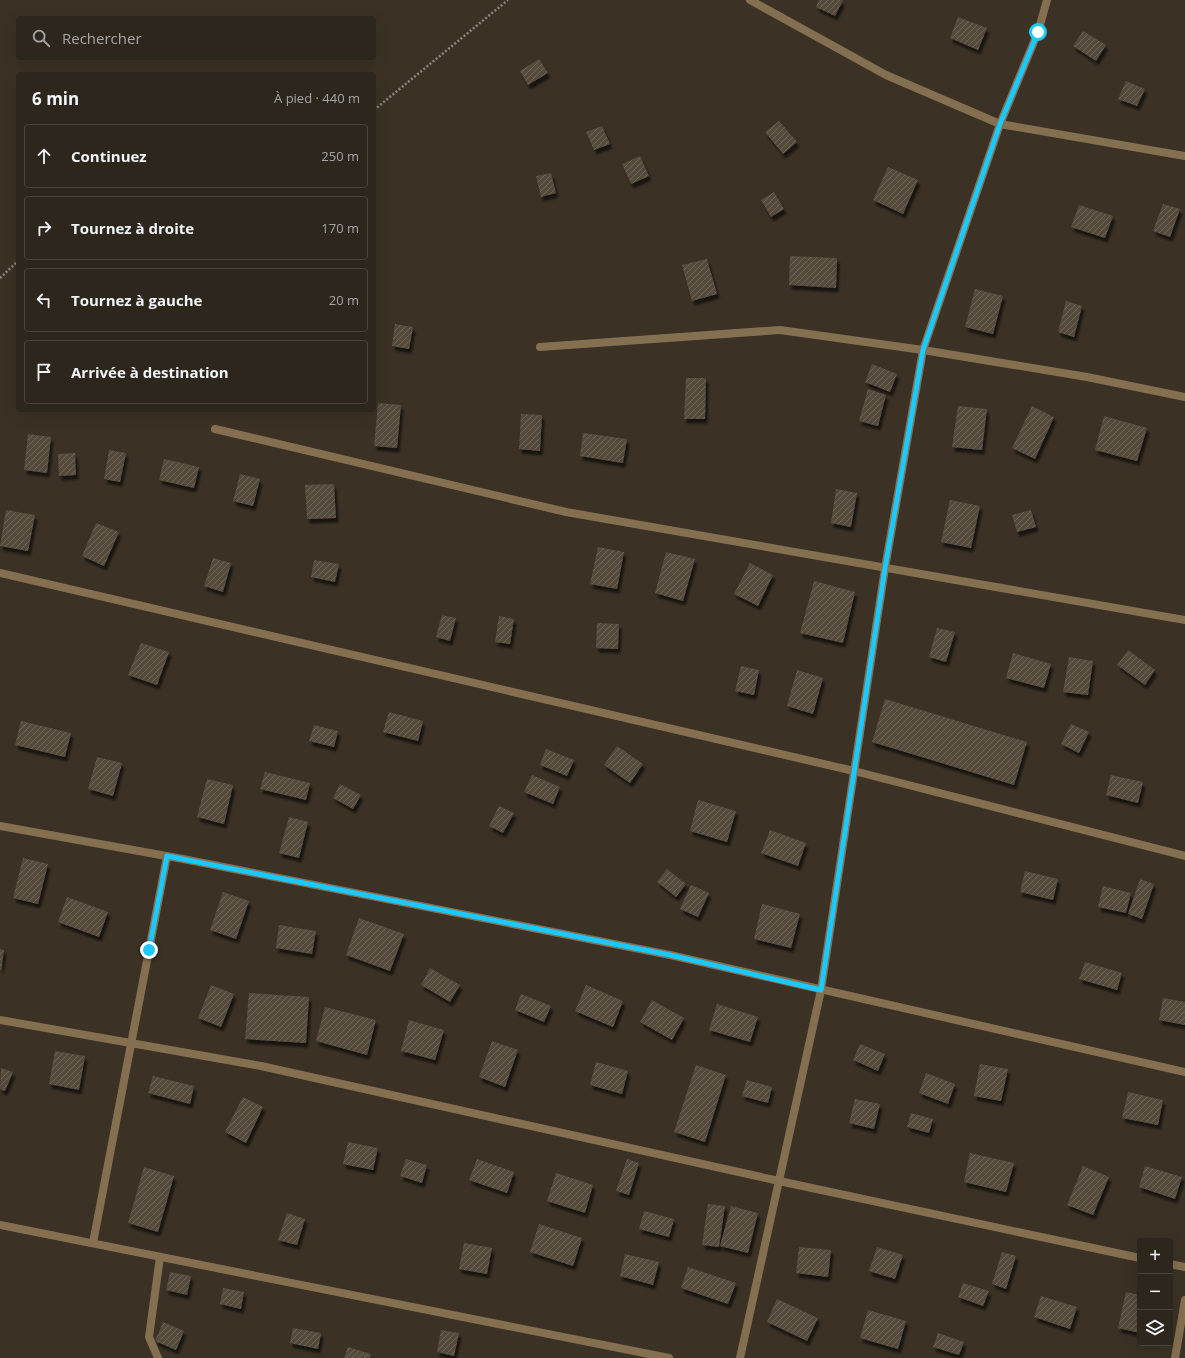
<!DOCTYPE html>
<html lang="fr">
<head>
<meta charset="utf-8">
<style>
  :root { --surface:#2c261c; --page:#383229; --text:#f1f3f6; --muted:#a6a5a3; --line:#48433b }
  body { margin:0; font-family:"Open Sans",sans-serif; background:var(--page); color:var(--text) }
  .controls { position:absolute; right:12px; bottom:12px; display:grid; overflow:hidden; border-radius:4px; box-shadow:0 4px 16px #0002 }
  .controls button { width:36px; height:36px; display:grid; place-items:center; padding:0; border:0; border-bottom:1px solid var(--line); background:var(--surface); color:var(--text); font:20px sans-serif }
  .stop { position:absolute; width:12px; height:12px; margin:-9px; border:3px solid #1cc9fc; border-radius:50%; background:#fff }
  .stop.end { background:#1cc9fc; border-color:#fff; box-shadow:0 1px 4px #0008 }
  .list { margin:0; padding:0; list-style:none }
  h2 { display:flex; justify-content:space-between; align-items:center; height:52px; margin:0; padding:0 16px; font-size:17px }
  h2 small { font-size:13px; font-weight:400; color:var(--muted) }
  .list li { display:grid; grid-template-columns:26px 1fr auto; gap:12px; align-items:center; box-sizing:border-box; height:64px; margin:0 8px 8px; padding:0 8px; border:1px solid var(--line); border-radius:4px }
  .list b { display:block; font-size:15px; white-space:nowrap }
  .list em { font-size:13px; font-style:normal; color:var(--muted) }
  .icon { flex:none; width:22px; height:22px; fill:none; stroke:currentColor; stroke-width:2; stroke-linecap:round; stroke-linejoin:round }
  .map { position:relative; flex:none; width:1185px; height:1358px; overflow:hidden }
  .search { position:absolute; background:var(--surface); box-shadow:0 4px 16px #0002; left:16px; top:16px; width:360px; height:44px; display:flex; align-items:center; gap:10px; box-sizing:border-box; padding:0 14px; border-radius:4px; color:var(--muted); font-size:15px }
  .panel { position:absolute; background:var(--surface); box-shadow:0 4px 16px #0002; left:16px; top:72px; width:360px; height:340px; border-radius:4px }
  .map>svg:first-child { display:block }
</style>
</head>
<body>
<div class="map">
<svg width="1185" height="1358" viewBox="0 0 1185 1358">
  <defs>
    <pattern id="building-hatch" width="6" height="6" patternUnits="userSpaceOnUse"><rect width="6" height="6" fill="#554b3e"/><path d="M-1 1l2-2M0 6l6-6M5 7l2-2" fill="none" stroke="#6d6559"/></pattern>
    <filter id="shadow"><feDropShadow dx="2.5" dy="4.5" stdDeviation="1" flood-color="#0009"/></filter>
  </defs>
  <rect width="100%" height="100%" fill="#3b3225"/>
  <path fill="url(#building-hatch)" filter="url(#shadow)" d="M819,0H843L835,16L816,7Z
    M958,17L987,28L978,50L950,38Z
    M1083,31L1106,45L1096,61L1073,46Z
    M539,59L548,73L528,85L520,71Z
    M1126,81L1145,89L1137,106L1118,99Z
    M779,121L797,142L783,154L765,132Z
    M602,126L610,144L594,150L586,132Z
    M640,156L649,176L631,184L622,164Z
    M888,167L918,180L903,214L873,200Z
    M551,173L556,193L541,197L536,176Z
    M774,192L784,209L771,217L761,200Z
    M1163,204L1180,209L1170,237L1153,231Z
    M1079,205L1113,216L1105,238L1071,227Z
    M790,256L837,258L836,288L789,285Z
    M707,259L717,294L692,301L682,265Z
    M975,289L1003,296L993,334L965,327Z
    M1066,301L1082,306L1074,337L1058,332Z
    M395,324L413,327L409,349L392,346Z
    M872,364L897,374L890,392L865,382Z
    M686,378H706L705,419H684Z
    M868,389L886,395L878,426L859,421Z
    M378,403L401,405L397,448L374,446Z
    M958,406L987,409L982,450L952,447Z
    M1032,406L1054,417L1035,459L1012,448Z
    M521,414L542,415L540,451L519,449Z
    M1104,416L1147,428L1137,461L1095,450Z
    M583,433L627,439L623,463L580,456Z
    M28,434L51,437L47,473L24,470Z
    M109,450L126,453L120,482L104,479Z
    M75,453L76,475L59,476L58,454Z
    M164,459L199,467L194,488L159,480Z
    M240,474L260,479L253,506L233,501Z
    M334,484L336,518L307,519L305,485Z
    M836,489L857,493L851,527L831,523Z
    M950,500L980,506L971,548L941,542Z
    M6,510L35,515L28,551L0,546Z
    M1031,510L1036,527L1017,532L1012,515Z
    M96,523L119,532L104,566L82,556Z
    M598,547L624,552L617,589L590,584Z
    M666,552L695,559L683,601L655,593Z
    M213,558L231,563L223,592L204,586Z
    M314,560L339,564L335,582L311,577Z
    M750,563L773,575L758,606L734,594Z
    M814,581L855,592L843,643L800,633Z
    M442,615L456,618L450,641L436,637Z
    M499,616L514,619L510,644L495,642Z
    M597,623L619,624L618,649L596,648Z
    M937,628L955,632L946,662L929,657Z
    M141,643L169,652L157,685L128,675Z
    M1128,650L1155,670L1145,685L1117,665Z
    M1013,653L1051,664L1044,688L1006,678Z
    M1069,657L1093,661L1088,695L1063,692Z
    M741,666L759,670L754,695L735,691Z
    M797,670L823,678L813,714L787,706Z
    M885,699L1027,742L1014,785L872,742Z
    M389,712L423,721L418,741L383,732Z
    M21,721L71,733L65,757L15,745Z
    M1071,724L1089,732L1079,753L1061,744Z
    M314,725L338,731L334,747L309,741Z
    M617,746L643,764L630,783L604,765Z
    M546,749L574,760L567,776L540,765Z
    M97,757L122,763L113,796L88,789Z
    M265,772L310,783L306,800L260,789Z
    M532,775L560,787L553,804L524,792Z
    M1111,775L1143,782L1138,803L1106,795Z
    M207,779L233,785L224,824L197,817Z
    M340,784L361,795L353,809L333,798Z
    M698,800L736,811L727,842L690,831Z
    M499,806L514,813L503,833L489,826Z
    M289,817L308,822L299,858L279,853Z
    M770,830L806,843L798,866L761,853Z
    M23,858L48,864L38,904L13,898Z
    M667,869L686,884L676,897L657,882Z
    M1025,871L1058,879L1053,900L1020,892Z
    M1140,879L1154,884L1142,919L1128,914Z
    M691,885L709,893L698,917L680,909Z
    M1103,886L1131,893L1126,913L1098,907Z
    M223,892L249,901L236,939L210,930Z
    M67,897L108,912L99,937L58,922Z
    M762,904L800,914L791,948L754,939Z
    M359,918L404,934L390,971L346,955Z
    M279,925L316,931L312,954L276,948Z
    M0,949L4,950L1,970H0Z
    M1085,962L1122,973L1117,990L1079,979Z
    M430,968L460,985L450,1002L421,985Z
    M211,985L234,994L221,1027L198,1018Z
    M586,985L623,1001L613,1027L575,1011Z
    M249,993L309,997L306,1043L245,1039Z
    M521,994L551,1006L544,1022L515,1010Z
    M1163,998L1185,1002V1025L1159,1020Z
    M652,1000L684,1018L672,1040L640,1022Z
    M717,1004L758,1017L750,1042L709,1030Z
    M325,1007L376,1020L367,1055L316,1041Z
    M409,1020L444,1030L435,1060L401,1051Z
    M492,1041L518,1050L505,1087L479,1077Z
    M860,1044L885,1054L878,1071L853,1060Z
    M55,1051L85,1056L79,1090L49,1084Z
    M596,1062L628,1071L622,1094L590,1085Z
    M980,1064L1008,1069L1001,1101L974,1096Z
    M696,1065L726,1075L705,1142L674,1132Z
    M1,1068L13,1072L5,1091L0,1089Z
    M926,1073L955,1084L948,1104L919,1093Z
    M153,1076L194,1086L190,1104L148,1093Z
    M747,1080L772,1087L768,1103L742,1096Z
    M1128,1092L1163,1100L1158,1125L1122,1118Z
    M243,1097L263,1107L246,1143L225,1132Z
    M855,1099L880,1104L874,1129L849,1123Z
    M911,1113L933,1119L929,1133L907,1127Z
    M348,1142L378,1148L373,1170L343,1164Z
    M970,1153L1014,1163L1006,1192L964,1182Z
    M406,1159L427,1165L422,1183L400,1176Z
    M477,1159L514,1172L507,1193L469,1180Z
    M627,1159L639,1163L629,1195L616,1191Z
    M1083,1166L1109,1177L1093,1215L1067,1205Z
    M1145,1166L1182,1177L1175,1199L1139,1187Z
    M144,1167L174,1176L158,1232L128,1223Z
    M556,1173L593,1185L585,1213L547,1201Z
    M708,1204L725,1206L719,1247L702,1245Z
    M731,1206L758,1213L748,1253L720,1246Z
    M644,1211L674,1219L669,1237L639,1229Z
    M287,1213L305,1219L297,1245L278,1240Z
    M539,1224L582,1238L573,1266L530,1252Z
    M464,1243L492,1248L487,1274L459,1269Z
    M799,1247L831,1250L828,1277L796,1273Z
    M877,1247L903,1255L895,1279L869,1271Z
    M1002,1252L1016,1256L1006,1289L992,1284Z
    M625,1254L659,1262L653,1285L620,1276Z
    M688,1267L736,1283L728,1304L681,1288Z
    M170,1272L191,1276L187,1295L166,1290Z
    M963,1283L989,1291L983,1306L958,1297Z
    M223,1288L244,1292L241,1309L220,1304Z
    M1126,1292L1140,1295V1333L1118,1328Z
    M1041,1296L1077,1307L1070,1329L1034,1317Z
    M777,1299L818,1318L807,1341L767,1322Z
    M868,1310L906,1321L898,1349L860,1338Z
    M163,1322L184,1331L176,1350L155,1341Z
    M293,1328L321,1333L318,1349L290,1343Z
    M441,1330L459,1333L454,1356L437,1352Z
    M938,1333L964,1342L959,1355L933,1347Z
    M348,1347L371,1354L370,1358H344Z"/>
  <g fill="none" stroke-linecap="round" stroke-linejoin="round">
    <path stroke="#8d867b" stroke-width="2.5" stroke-dasharray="2 2" stroke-linecap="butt" d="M374,110L508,0
      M0,278L18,261"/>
    <path stroke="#856f51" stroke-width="8" d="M750,0L886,75L1000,124L1185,156
      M540,347L780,330L923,350L1087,377L1185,397
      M215,429L566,512L1185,620
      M0,573L854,771L1185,856
      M0,826L183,859L670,955L1185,1072
      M0,1020L261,1066L779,1181L1140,1258
      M0,1225L669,1358
      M93,1243L167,856
      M1170,1264L1185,1267
      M158,1358L149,1337L160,1257
      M740,1358L821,990L885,568L923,350L1000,124L1038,32L1047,0
      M1175,1358L1185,1300"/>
  </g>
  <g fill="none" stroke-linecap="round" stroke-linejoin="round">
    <path stroke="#1cc9fc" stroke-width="5" d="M149,950L167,856L670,955L821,990L885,568L923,350L1000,124L1038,32"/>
  </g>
</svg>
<div class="controls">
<button>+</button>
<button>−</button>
<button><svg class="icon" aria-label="layers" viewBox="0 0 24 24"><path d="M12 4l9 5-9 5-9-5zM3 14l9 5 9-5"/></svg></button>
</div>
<div class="stop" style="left:1038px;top:32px"></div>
<div class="stop end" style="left:149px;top:950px"></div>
<div class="search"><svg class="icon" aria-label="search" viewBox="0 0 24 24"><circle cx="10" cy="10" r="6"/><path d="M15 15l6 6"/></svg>Rechercher</div>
<section class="panel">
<h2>6 min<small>À pied · 440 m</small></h2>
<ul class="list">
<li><svg class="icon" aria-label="ahead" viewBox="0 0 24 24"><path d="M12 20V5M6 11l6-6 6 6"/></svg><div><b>Continuez</b></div><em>250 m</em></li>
<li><svg class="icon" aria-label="right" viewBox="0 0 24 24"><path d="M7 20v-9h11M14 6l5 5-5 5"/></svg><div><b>Tournez à droite</b></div><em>170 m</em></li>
<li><svg class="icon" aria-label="left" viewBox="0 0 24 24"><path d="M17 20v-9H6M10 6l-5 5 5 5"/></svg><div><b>Tournez à gauche</b></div><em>20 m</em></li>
<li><svg class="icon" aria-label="arrive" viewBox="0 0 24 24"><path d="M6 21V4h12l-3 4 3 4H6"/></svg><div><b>Arrivée à destination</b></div></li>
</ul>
</section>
</div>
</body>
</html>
